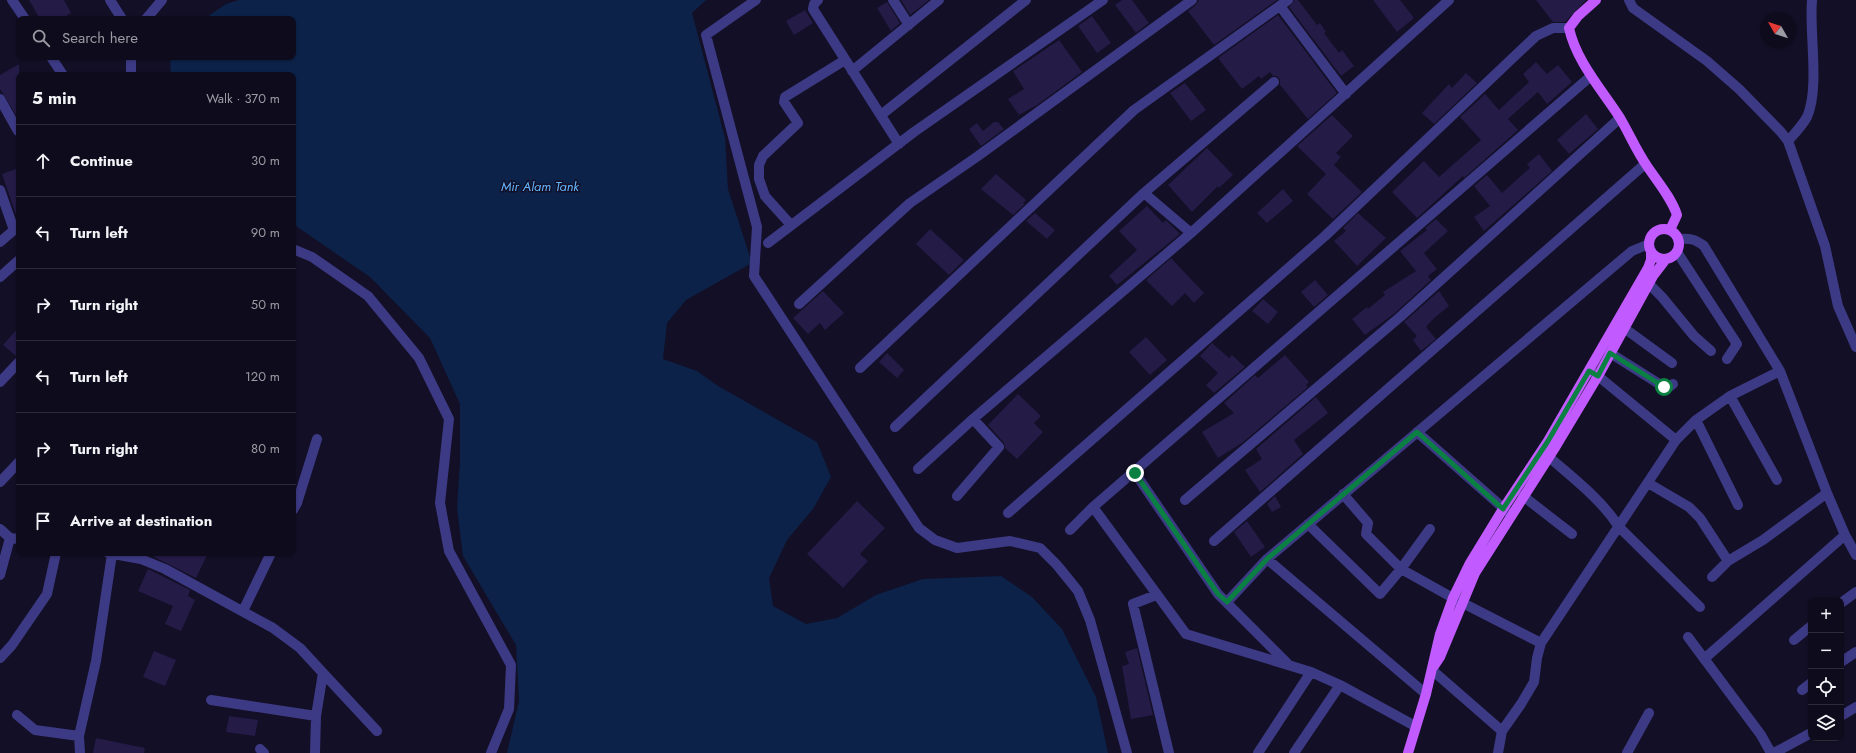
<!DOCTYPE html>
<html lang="en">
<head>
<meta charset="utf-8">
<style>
  :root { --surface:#0e0b1c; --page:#1c1929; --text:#f1f3f6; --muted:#9b9ba3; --line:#2e2b3b }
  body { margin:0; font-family:Jost,sans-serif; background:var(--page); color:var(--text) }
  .controls { position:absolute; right:12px; bottom:12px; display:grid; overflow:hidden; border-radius:8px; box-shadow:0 1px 3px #0004 }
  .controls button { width:36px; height:36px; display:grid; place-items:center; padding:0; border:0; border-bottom:1px solid var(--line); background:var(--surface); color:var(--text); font:20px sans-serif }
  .compass { position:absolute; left:1760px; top:12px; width:36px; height:36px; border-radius:50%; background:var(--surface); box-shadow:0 1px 3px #0004; rotate:309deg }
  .stop { position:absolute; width:12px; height:12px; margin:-9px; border:3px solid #0b8043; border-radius:50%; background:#fff }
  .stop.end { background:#0b8043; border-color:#fff; box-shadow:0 1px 4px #0008 }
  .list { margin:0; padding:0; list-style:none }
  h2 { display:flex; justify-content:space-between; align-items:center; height:52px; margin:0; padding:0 16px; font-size:17px }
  h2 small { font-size:13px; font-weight:400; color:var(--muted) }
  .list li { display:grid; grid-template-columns:26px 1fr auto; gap:12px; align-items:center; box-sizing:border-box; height:72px; padding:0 16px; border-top:1px solid var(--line) }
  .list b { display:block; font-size:15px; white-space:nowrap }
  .list em { font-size:13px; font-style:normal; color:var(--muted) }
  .icon { flex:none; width:22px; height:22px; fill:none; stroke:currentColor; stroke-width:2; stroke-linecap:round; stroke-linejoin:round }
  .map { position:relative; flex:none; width:1856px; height:753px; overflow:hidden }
  .search { position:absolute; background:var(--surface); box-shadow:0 1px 3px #0004; left:16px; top:16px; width:280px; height:44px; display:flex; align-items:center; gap:10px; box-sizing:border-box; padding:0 14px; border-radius:8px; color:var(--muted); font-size:15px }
  .panel { position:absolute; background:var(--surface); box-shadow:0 1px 3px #0004; left:16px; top:72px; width:280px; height:484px; border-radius:8px }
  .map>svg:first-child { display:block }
</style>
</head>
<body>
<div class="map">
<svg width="1856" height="753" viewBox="0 0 1856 753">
  <rect width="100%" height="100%" fill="#130f26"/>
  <path fill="#0c2248" d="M239,0H706L692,13L725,138L728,189L752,263L686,300L667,323L663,359L697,371L718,386L817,442L831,477L813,509L787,540L769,578L773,606L806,624L837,618L876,595L923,579L1001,576L1032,597L1062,629L1096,697L1108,753H507L519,701L516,645L463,556L457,508L460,462V404L430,338L370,277L293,224V75H171L170,62L172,57H293V19H204L226,4Z"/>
  <path fill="#241b47" d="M29,0H64L71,13L61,19H40Z
    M901,0H929L910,15Z
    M1122,0H1132L1149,23L1136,33L1115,5Z
    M1199,0H1277L1214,45L1188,11L1196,5Z
    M1294,0H1298L1317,25L1320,23L1326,32L1324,33L1339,53L1342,50L1354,66L1341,76L1289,7Z
    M1373,0H1400L1414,18L1397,32Z
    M1536,0H1586L1565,22H1553Z
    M887,2L900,23L891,31L877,8Z
    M805,10L813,23L794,35L786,21Z
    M1278,15L1337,93L1308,119L1280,85V80L1277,76H1273L1270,72L1261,79L1259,76L1242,89L1218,58Z
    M1092,16L1111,43L1097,53L1078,26Z
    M1059,40L1082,72L1037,105L1019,115L1008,99L1024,89L1013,71Z
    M1536,62L1547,74L1558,65L1572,82L1547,104L1538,92L1508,119L1518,130L1464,178L1463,176L1417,218L1392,192L1424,161L1439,177L1481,140L1460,117L1485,94L1499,110L1529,82L1523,74Z
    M19,64V120L0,89V75Z
    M1466,73L1477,83L1434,124L1422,113L1449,84L1452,88Z
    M1185,83L1206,110L1191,121L1170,93Z
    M1586,114L1598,129L1569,154L1557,140Z
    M1332,115L1353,136L1336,153L1341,157L1334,165L1362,192L1333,219L1307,194L1326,174L1297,146Z
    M994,122H998L1004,129L981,146L969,129L977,123L983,131Z
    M1207,148L1233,175L1219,188L1218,186L1192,212L1168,185Z
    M1539,154L1552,171L1484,231L1474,217L1490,206L1474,186L1487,175L1502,193L1530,168L1527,164Z
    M19,168V217L17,218L2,174Z
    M996,174L1026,200L1023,203L1025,204L1013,215L981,189Z
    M1283,189L1293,201L1267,223L1257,213Z
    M1147,206L1163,223L1166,220L1180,234L1117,285L1109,276L1137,250L1119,231Z
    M1035,213L1055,230L1047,239L1026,221Z
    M1358,213L1386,238L1357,266L1334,241L1346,231L1343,228Z
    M1436,219L1448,231L1424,253L1437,269L1428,276L1431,280L1395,313L1365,335L1352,319L1367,307L1368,309L1385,295L1383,292L1416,271L1400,251L1427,230L1425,228Z
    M930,229L964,260L949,275L916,244Z
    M1171,258L1204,293L1194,303L1185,293L1172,306L1146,280Z
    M1315,280L1328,295L1314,307L1301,292Z
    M823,291L844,313L825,330L820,323L808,334L793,318Z
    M1439,291L1449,306L1433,319L1426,327L1436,339L1421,351L1413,340L1417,336L1404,322Z
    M1263,299L1278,312L1268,324L1252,311Z
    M19,327V356H16L3,345Z
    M1146,337L1167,360L1150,375L1129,352Z
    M1212,343L1229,358L1232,355L1245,367L1214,393L1206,385L1218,373L1200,356Z
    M887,353L904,370L897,378L879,362Z
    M1285,355L1309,382L1306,385L1308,387L1242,443L1218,458L1202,432L1234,413L1224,403L1255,375L1258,378Z
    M1018,394L1041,416L1034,423L1043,432L1017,459L1005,448L1004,443L988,425Z
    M1316,397L1328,413L1294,440L1303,454L1260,492L1245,470L1262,459L1256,449Z
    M1275,496L1281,507L1272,512L1267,504Z
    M857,501L885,528L860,554L868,561L843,588L807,554Z
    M1247,521L1265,547L1251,557L1234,532Z
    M156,553H208L196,578L154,557Z
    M148,569L190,590L188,596L195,600L181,631L165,624L173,606L138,591Z
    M1137,648L1153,715L1131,719L1122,666L1129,664L1125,652Z
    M154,651L176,660L165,686L143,677Z
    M229,716L258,720L255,736L226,732Z
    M96,738L145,748L144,753H93Z"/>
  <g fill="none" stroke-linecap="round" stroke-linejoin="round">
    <path stroke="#3d3a85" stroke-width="10" d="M12,0L25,19
      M110,0L122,19
      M756,0L706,35L757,227L754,276L919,528L935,540L957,548L1010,541L1040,548L1057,565L1078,591L1090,620L1127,753
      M818,0L814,4L813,9L899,144
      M893,0L909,25
      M1629,0L1633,8L1707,61L1739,89L1781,132L1788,141L1825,246L1838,306L1856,347
      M1280,6L1346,94
      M146,19L162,0
      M51,57L63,75
      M852,71L939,0
      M131,75V57
      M0,99L18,131
      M881,115L1026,0
      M1788,141C1795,133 1802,126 1807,117C1820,88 1809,33 1812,0
      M0,190L14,230
      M1144,193L1191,233
      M791,225L765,196L759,179V165L763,156L798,123L784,102L785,97L845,60
      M1678,239C1690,238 1695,239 1704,246L1780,371L1827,493L1845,535L1856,555
      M0,242L14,230L19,228
      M768,243L914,132L1103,0
      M293,249L312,257L368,296L419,358L449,419L440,503L449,551L511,665L509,709L491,753
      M1677,252L1737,344L1727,359
      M0,277L19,260
      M1649,284L1662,297L1694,336L1711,351
      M799,304L910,203L978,156L1192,0
      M1624,328L1672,363
      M1610,353L1664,387H1669L1673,384
      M860,368L1134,110L1288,0
      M1591,372L1598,376L1676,440
      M0,382L19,362
      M1730,396L1777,480
      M1696,420L1738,505
      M895,427L1144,193L1274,82
      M1417,432L1510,514
      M1549,457C1573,478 1601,499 1619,527L1700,607
      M918,469L973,419L1191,233L1449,0
      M1135,473L1218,594L1287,663
      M0,482L19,462
      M1648,483L1689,507L1700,518L1728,561L1763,540L1827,493
      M1343,494L1368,523L1366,534L1401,569L1453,598L1541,643
      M957,496L999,447L973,419
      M1523,496L1572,534
      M1185,500L1400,317L1620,118
      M1093,507L1591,76
      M293,510L297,503L317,439
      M1008,513L1325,236L1536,36L1553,28H1569
      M1308,524L1380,594L1401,569L1430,529
      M0,529L10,538L19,539
      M1070,530L1093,507L1186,634L1311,672L1340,685L1415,726
      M1214,541L1645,164
      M108,553L141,559L165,569L273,628L300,648L323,673L316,716L315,753
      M1267,559L1426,694
      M0,575L10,538
      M1712,577L1728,561
      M1156,595L1133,604L1169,753
      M1227,602L1267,559L1632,251L1649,244
      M1841,603L1856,592
      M243,611L271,553
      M1688,637L1761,735L1771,753
      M1794,640L1811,626
      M0,658L12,645L47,594L56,553
      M1704,659L1845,535
      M1841,662L1856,652
      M1432,670L1502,731
      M323,673L377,731
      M1802,690L1811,683
      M211,700L316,716
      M17,715L35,730L79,736
      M1841,716L1856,707
      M260,749L264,753
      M80,753L79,736L96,661L112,554
      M1258,753L1311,672
      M1294,753L1340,685
      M1498,753L1502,731L1521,704L1534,682L1537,658L1541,643L1676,440L1696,420L1730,396L1780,371
      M1627,753L1649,713
      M1774,753L1811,733"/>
    <path stroke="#c25bff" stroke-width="10" d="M1596,0L1578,16L1569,28C1576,61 1602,90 1620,118C1629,133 1636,150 1647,166C1657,181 1671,197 1677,215L1670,230
      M1649 244a15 15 0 1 1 30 0a15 15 0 1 1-30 0Z
      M1434,666L1440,657L1475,573L1556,446L1598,376L1653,276L1666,259
      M1408,753L1426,694L1440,634L1453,598L1470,563L1503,509L1548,441L1648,268L1651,260V251"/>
  </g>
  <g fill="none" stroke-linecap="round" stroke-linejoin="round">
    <path stroke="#0b8043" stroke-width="5" d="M1135,473L1218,594L1227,602L1267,559L1417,432L1503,509L1548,441L1589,371L1598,376L1610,353L1664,387"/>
  </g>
  <g text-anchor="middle" stroke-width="3" stroke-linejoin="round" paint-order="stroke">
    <g font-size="13" font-style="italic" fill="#62b6ff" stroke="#130f26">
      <text x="540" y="191">Mir Alam Tank</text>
    </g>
  </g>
</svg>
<div class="controls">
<button>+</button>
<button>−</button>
<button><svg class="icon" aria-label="locate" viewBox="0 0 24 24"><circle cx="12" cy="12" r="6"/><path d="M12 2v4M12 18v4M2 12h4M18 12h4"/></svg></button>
<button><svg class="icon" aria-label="layers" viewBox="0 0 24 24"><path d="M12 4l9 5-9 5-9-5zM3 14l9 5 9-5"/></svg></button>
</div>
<svg class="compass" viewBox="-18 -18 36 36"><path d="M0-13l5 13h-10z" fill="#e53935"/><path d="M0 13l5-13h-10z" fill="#9b9ba3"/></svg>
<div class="stop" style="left:1664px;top:387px"></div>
<div class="stop end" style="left:1135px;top:473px"></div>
<div class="search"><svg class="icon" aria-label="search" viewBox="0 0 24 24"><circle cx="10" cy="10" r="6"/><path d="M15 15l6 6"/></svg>Search here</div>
<section class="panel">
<h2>5 min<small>Walk · 370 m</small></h2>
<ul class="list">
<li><svg class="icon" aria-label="ahead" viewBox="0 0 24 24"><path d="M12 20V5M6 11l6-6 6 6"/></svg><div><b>Continue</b></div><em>30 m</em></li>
<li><svg class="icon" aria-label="left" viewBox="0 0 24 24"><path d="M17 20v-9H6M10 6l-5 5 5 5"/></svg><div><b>Turn left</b></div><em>90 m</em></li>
<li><svg class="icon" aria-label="right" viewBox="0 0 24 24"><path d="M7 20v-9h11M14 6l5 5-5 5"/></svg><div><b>Turn right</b></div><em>50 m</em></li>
<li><svg class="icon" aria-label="left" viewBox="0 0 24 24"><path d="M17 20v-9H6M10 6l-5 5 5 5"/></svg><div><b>Turn left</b></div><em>120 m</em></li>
<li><svg class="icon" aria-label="right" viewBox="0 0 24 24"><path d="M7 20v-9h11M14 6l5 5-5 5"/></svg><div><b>Turn right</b></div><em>80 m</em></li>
<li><svg class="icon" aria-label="arrive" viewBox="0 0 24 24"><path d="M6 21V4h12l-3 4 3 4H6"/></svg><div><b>Arrive at destination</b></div></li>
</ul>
</section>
</div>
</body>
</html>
